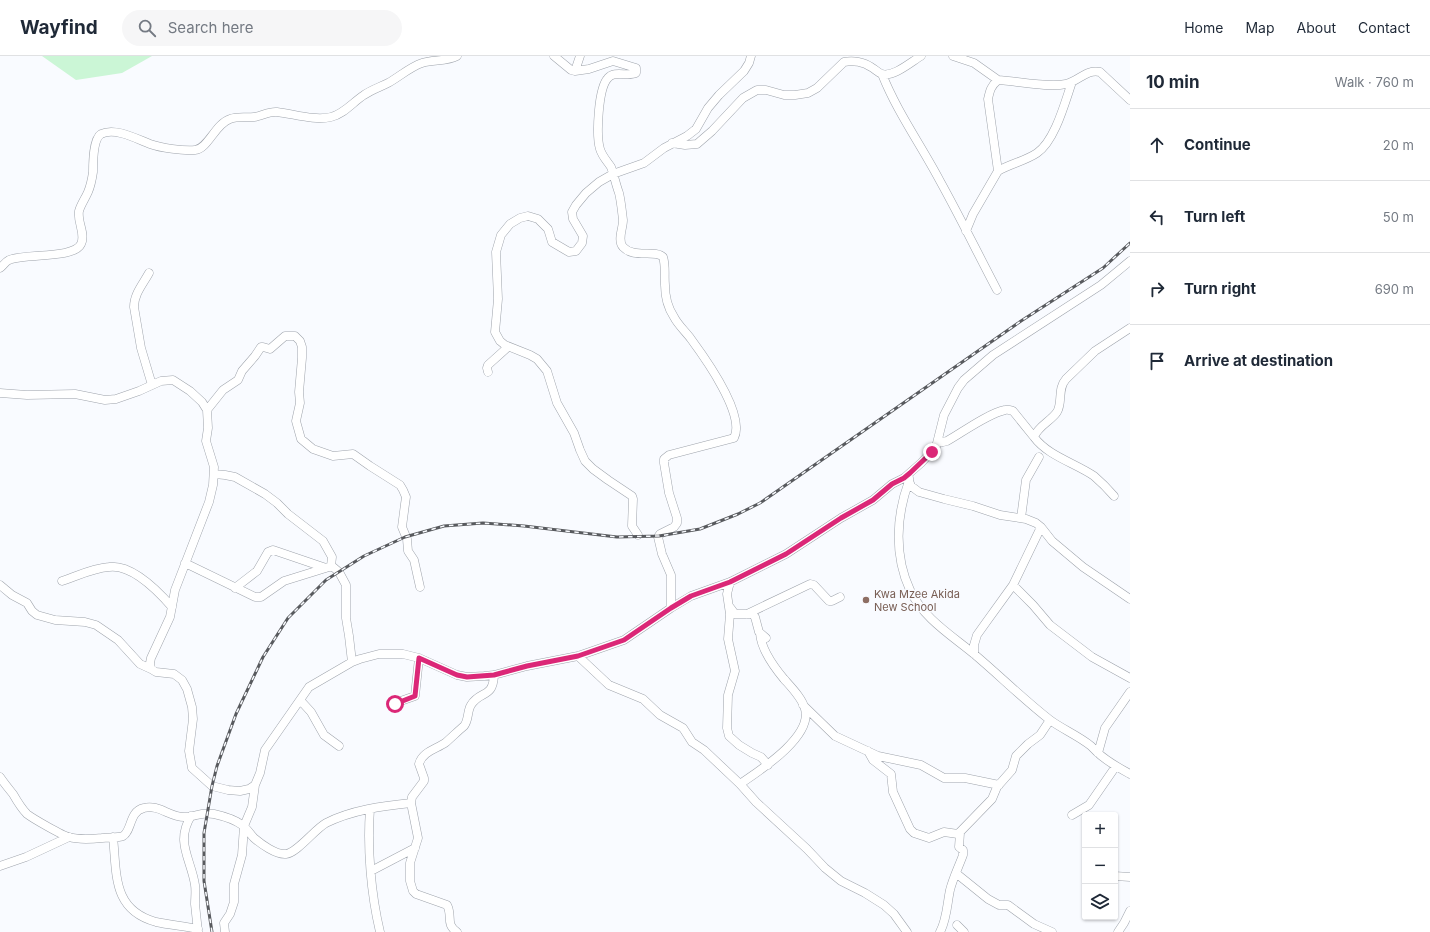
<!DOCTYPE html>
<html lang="en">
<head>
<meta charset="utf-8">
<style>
  :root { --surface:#fff; --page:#f6f6f7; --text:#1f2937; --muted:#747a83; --line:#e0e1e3 }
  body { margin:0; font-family:Inter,sans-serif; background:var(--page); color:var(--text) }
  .controls { position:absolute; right:12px; bottom:12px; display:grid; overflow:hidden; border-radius:4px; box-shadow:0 1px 3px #0004 }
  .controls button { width:36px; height:36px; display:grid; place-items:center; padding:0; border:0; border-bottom:1px solid var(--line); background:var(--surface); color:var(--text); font:20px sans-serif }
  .stop { position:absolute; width:12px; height:12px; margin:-9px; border:3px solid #db2777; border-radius:50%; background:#fff }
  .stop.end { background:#db2777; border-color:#fff; box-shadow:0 1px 4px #0008 }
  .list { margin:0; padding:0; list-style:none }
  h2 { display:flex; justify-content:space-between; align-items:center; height:52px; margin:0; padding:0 16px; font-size:17px }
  h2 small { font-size:13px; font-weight:400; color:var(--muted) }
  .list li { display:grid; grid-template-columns:26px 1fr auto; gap:12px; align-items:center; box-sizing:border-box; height:72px; padding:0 16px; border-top:1px solid var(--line) }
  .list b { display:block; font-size:15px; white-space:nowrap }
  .list em { font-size:13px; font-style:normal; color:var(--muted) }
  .icon { flex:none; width:22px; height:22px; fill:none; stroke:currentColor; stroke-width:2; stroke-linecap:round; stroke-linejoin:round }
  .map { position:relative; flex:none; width:1130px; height:876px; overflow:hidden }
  header { display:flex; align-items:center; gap:24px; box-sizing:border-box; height:56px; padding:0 20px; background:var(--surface); border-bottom:1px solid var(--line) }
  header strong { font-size:19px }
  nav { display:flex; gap:22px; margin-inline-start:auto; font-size:14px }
  .search { width:280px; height:36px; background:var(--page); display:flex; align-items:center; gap:10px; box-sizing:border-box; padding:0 14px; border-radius:22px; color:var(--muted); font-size:15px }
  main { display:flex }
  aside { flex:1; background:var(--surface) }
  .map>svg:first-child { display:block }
</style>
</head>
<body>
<header>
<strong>Wayfind</strong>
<div class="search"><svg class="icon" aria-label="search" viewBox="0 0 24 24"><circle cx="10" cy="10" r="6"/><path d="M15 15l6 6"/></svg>Search here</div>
<nav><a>Home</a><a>Map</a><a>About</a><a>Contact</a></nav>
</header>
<main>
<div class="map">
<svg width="1130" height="876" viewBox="0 0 1130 876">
  <rect width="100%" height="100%" fill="#f9fbff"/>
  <path fill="#cbf6d6" d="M42,0H152L122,17L76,24Z"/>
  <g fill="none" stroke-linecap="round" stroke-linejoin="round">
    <g stroke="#9fa4ac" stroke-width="9">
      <path id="minor" d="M554,0L571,14L575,15L589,13L613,5L636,12V17C628,21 614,14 608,22C598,32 596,80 600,93C602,100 607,105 611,111C614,119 616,129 619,137C621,145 622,156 623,164C623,173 617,184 623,191C634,203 655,193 663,201C666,210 664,220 665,229C665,240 668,252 674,261C678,269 686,276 691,283C705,302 746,359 734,382L669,399L664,403V407L669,437L677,462V467L674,471L660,478L658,481L662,498L671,519V552
        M953,0L974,7L998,24
        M575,15L580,0
        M882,18C897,56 921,89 940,125C960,161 978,198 997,234
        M672,87L685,89L697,88L712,75L743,42L757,34H766L784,39H795L808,37L817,32L844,6C853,4 864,6 871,11C875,13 878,17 882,18C894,21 911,6 921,0
        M998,115C1010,108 1025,105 1037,97C1055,85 1065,46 1072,26
        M966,175L973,158L998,115L988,43C990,34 991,30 998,24C1017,25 1048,32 1066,28C1079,25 1086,13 1100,16L1130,44
        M0,212C3,210 5,206 9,204C25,197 74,203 81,188C86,178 77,166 79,155C81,148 85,143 88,136C91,129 92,123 93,116C93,107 93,83 101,78C115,71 137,83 150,88C161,92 183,95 195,94C208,93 215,68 230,63C238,60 246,62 254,61C262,60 269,55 277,56C294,58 315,65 331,61C344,58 353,46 364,39C371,34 380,31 388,27C399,21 410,11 422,7C433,3 446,6 457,0
        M149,217C143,228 134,238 134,251L141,292L152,329
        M488,316L487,312L488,309L508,291
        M0,337L27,339L75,338L105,344L116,343L139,335L161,325L173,324L190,335L202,346L207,354L208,372L206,385L214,411L213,429L209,446L175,534L170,561L151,602L150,607L151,613L156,616L174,618L182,624L187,633L192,651L193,663L189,695L192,712L212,730L228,734L240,735L249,733L255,729L260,717L265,694L309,631L352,606L360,603L379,598H403L419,602L457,619L467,621L484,620L494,619L527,610L578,600L624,584L671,552L691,540L730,526L786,498L841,462L873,444L892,428L904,422L921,407L936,391L944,359L958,332L964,324L993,299L1101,229L1130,205
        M207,354L223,334L238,324L242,315L255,300L261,291H263L270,293L285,280H295L300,285L302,291V302L299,336L300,347L296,365L301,383L313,393L333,400L353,398L370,410L400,429L403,434L406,441L405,448L402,471L407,483L408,495L414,504L420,531
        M938,385L943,386L947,385C963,376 987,358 1005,354C1008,353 1010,354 1013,355L1034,381
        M214,418L225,419L235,421L265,438L277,447L288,458L323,485L332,501L331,510
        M909,422V425L911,430L919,436L944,443L973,450L1000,459L1026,463L1036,467L1041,471L1052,485L1083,511L1130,543
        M909,425C896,460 894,500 910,534C923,562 951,579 974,598C999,619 1023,643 1050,664C1062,673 1079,680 1091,690C1093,692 1095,694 1097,696C1106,705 1119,712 1130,718
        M1114,440C1108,433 1101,426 1094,420C1075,407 1048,400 1034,381C1038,370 1051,365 1057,356C1063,346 1057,333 1066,323L1095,295L1130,272
        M1021,462L1026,424L1039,401
        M638,479L632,470L633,443L632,440L608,424L593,413L585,405L580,394L574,377L557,347L547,315L537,303L530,299L505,289L500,285L495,276L498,243L496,196L501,179L510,168L520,162L528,160L538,163L548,173L552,186L569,196L576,195L582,187L583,180L573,163L572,156L576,149L586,137L599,126L613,118L644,107L664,92L687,80L696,73L708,52L719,39L744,15L749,7L751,0
        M185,507L255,541H261L284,525L329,511H333L339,516L346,529V562L349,580L352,606
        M62,525C77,520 93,512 109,511C132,508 158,535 172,551
        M730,526L727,538L730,558L728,583L735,615L728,639L727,672L729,680L739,689L752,697L761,701L768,709
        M0,529L12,539L27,547L32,555L37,559L55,564L85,566L96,569L118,584L140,608L151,613
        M1013,529L1033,549L1050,569L1092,601L1130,622
        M235,532L257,515L268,496L273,494L326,512
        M729,550L735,558H752L755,561L759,576L766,582
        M747,558L810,528L814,529L829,545H832L840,541
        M974,598V589L977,579L987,565L1013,529L1041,471
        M578,600L609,629L643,643L660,659L683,672L692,686L704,694L740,728L756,746L807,793L825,812L841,825L865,837L884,849L894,858L907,876
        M300,644L311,656L324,679L339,690
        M395,647L415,640L419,602
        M803,649L835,680L878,700L921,709L944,722H965L999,729
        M868,695L873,704L891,718L893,736L910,773L914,777L929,782L944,776L958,778L992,743L997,731L1012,714L1016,700L1028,688L1040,679L1050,664
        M1098,697L1105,672L1130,636
        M0,721C4,727 9,733 13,738C17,745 21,752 27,758C32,762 63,780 69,781C79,784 92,783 102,782C108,781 118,782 123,780C132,775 129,755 144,752C158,748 170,761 184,761C195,762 199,755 214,758C223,760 234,763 242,769C247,772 250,778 254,782C261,788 276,799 286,798C297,797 315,773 326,767C352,754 382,750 411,747
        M740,728C759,715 813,681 805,653C802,642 792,632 784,623C774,611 761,594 760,577
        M370,753C367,792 371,838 380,876
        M1072,759L1089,749L1116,710
        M191,760C175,786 191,803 195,829C196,835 195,842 195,848C196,857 197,867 198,876
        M113,781C117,818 112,854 156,866C170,869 184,870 198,873
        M0,810L26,801L69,781
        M371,815L415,792
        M957,818L988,843L999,849H1008L1034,868L1052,876
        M1115,820L1130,821
        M957,869L964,876
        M225,876L224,867L230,858L234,846V828L242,799L244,770L252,751L255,729
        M457,876C445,868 453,860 447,849L416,838L413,835L410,825V807L418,782L411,747L412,741L424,725V722L419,708C422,696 436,693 445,687C451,682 458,675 464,670C469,664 467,655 471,649C480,634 493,643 494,619
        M940,876C947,863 947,848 950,834C953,822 959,810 963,799V794L959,791L960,777
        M1118,876L1124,867L1130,855"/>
    </g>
    <use href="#minor" stroke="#fff" stroke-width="8"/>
    <g stroke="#585a5e" stroke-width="3">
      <path id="rail" d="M212,876L204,825V777L212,730L217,710L236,658L263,601L288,562L326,524L364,500L405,481L444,470L483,467L524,470L617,481L659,480L700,473L738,458L760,447L1021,265L1103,212L1130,187"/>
    </g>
    <use href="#rail" stroke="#f9fbff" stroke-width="1.5" stroke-dasharray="4.5" stroke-linecap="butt"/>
  </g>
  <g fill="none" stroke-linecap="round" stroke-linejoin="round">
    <path stroke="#db2777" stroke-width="5" d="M395,648L415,640L419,602L457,619L467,621L494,619L527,610L578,600L624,584L671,552L691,540L730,526L786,498L841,462L873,444L892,428L904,422L910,417L932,396"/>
  </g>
  <circle fill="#8d6e63" stroke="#f9fbff" stroke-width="1.5" cx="866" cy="544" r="4"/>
  <g text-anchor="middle" stroke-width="3" stroke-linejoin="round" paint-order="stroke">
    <g font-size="11" fill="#785e54" stroke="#f9fbff" text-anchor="start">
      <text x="874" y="542">Kwa Mzee Akida<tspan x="874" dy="13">New School</tspan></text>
    </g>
  </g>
</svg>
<div class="controls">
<button>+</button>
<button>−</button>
<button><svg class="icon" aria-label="layers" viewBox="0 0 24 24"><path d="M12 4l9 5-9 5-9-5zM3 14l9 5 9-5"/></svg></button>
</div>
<div class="stop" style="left:395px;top:648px"></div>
<div class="stop end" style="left:932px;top:396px"></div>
</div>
<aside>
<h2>10 min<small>Walk · 760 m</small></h2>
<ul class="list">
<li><svg class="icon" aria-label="ahead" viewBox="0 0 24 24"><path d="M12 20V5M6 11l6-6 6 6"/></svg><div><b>Continue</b></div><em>20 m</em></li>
<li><svg class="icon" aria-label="left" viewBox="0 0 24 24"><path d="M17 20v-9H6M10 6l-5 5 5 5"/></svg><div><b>Turn left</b></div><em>50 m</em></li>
<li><svg class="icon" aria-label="right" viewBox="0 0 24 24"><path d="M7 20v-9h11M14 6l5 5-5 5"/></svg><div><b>Turn right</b></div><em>690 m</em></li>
<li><svg class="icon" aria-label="arrive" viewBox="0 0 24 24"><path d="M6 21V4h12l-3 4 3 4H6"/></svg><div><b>Arrive at destination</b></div></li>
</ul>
</aside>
</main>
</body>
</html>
